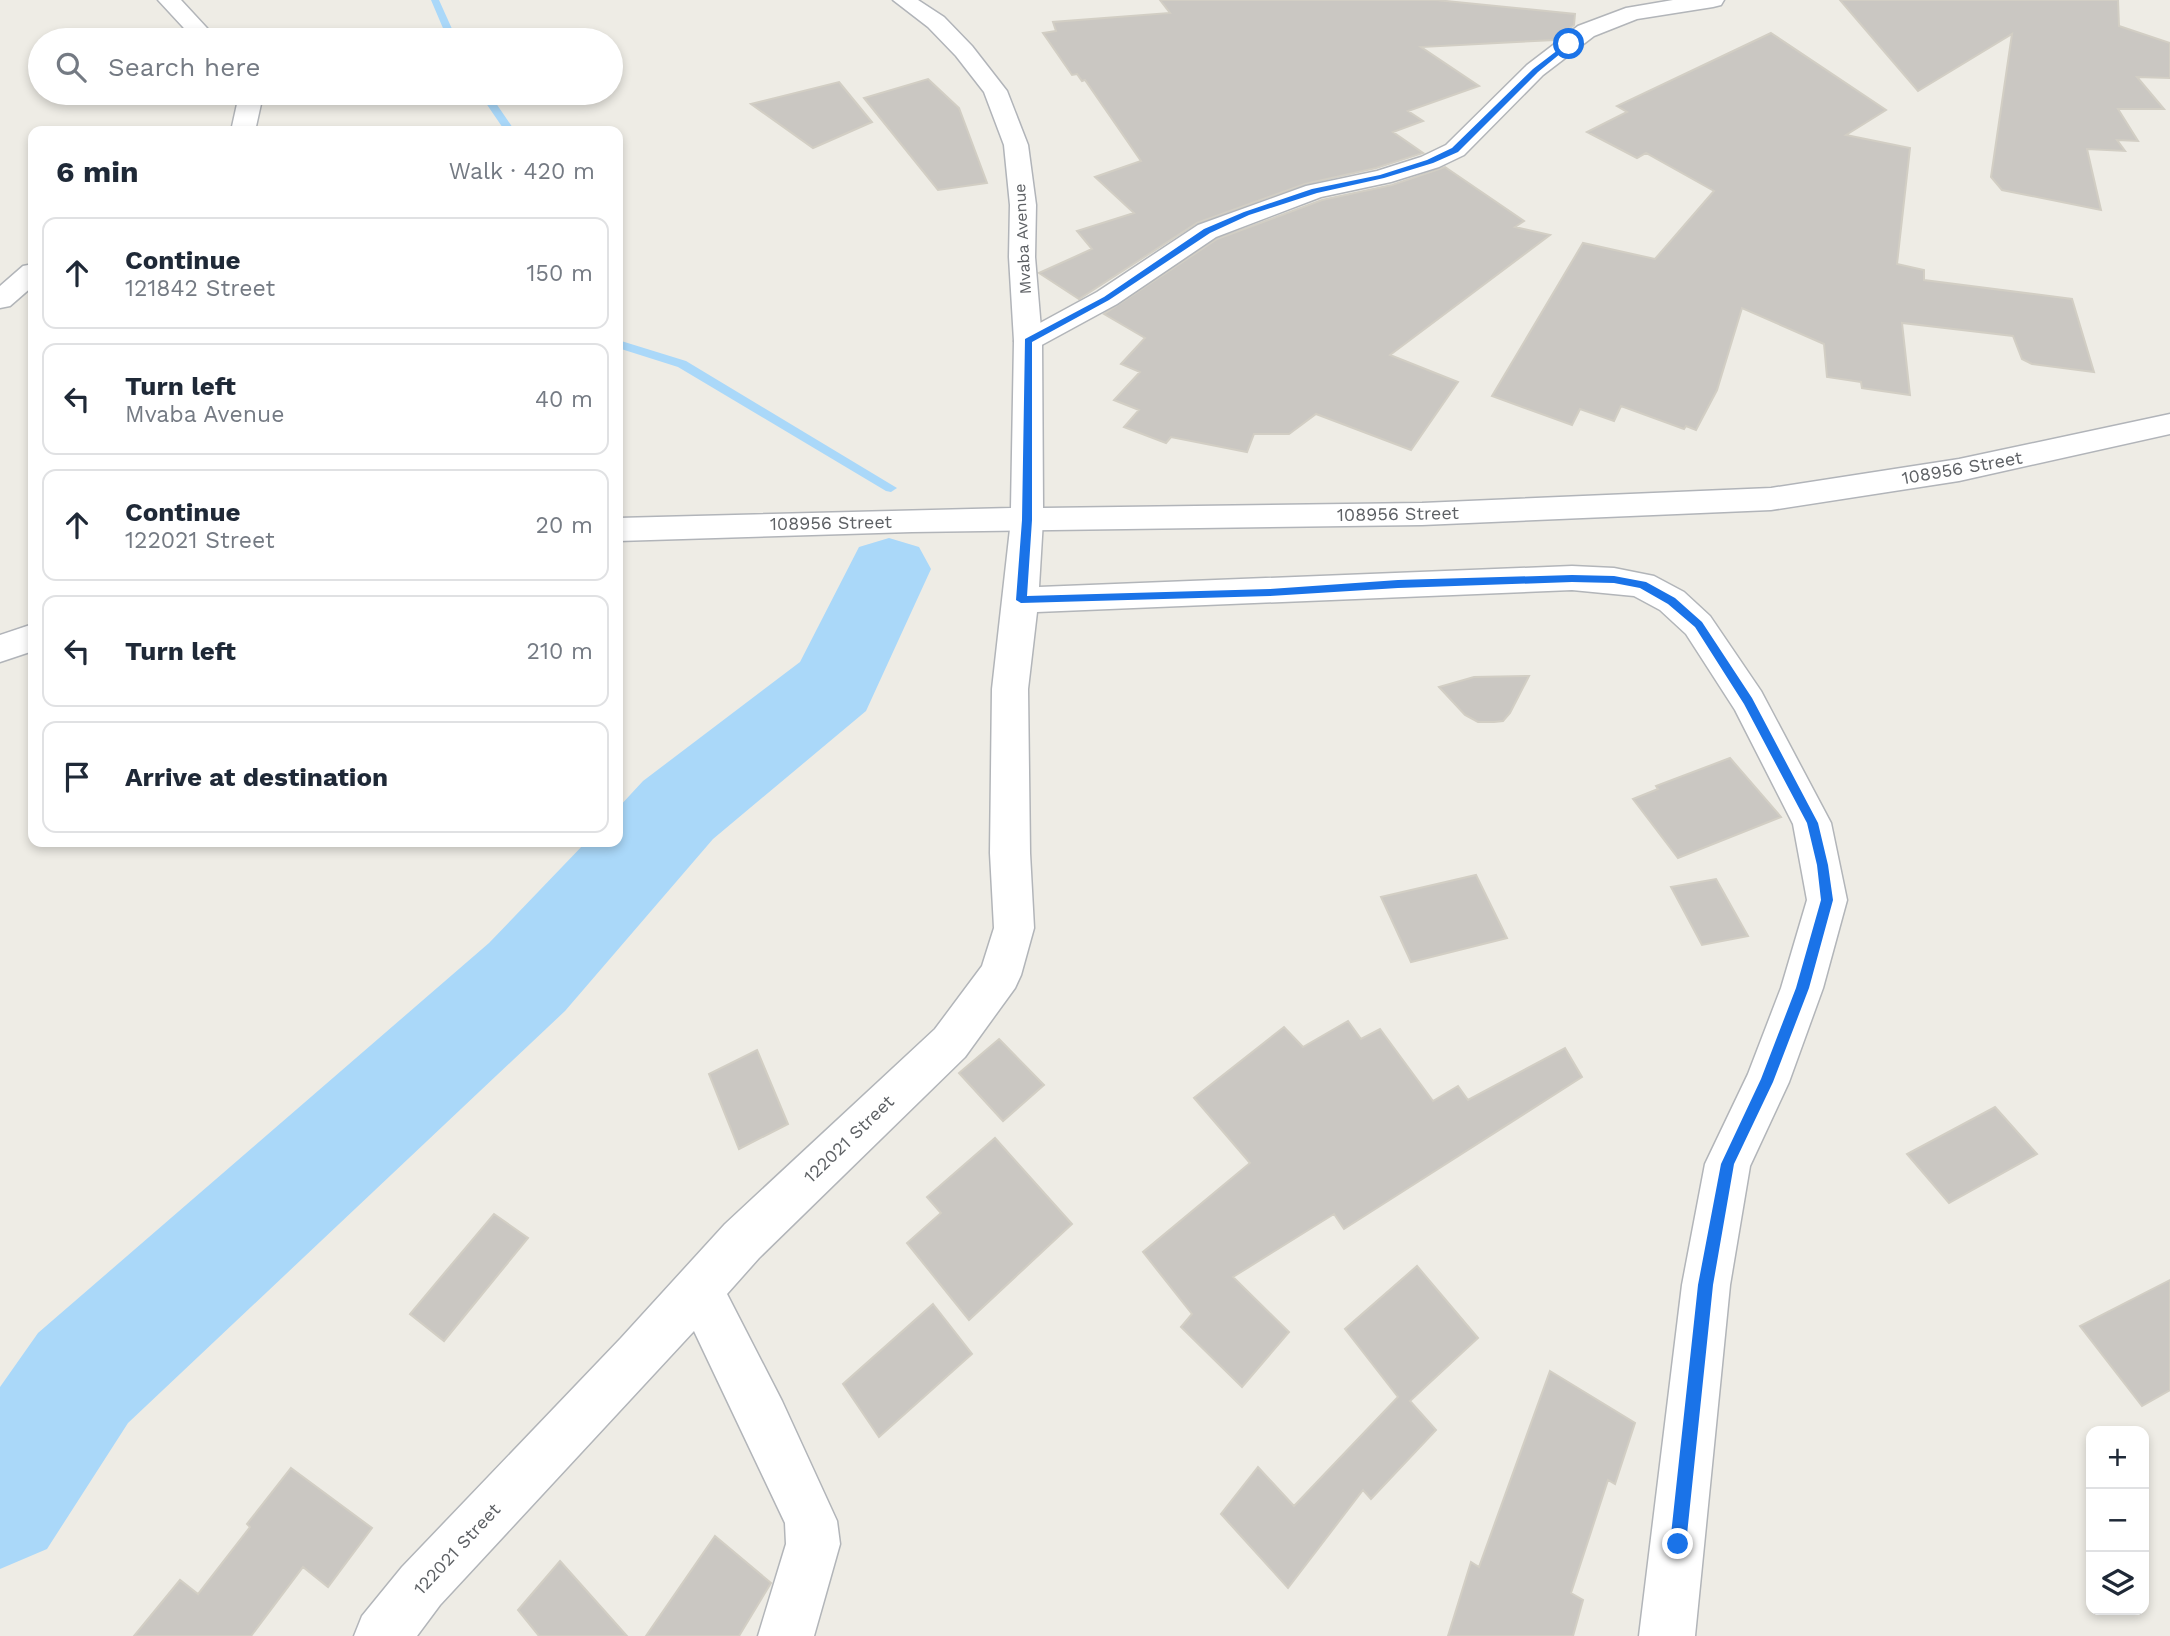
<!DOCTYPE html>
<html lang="en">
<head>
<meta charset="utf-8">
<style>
  :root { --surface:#fff; --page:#f6f6f7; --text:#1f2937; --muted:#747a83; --line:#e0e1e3 }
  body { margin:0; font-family:"Work Sans",sans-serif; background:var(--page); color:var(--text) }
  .controls { position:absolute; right:21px; bottom:21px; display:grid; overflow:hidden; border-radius:14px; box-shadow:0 4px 10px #0003 }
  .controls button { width:63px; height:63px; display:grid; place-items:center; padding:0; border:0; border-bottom:2px solid var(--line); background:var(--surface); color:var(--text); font:35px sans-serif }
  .stop { position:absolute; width:21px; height:21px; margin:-16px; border:5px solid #1a73e8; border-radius:50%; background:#fff }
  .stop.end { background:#1a73e8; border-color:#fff; box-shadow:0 2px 7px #0008 }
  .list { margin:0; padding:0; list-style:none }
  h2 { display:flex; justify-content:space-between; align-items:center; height:91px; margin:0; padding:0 28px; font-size:30px }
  h2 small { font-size:23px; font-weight:400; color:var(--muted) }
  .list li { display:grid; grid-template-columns:46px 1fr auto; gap:21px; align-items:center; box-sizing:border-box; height:112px; margin:0 14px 14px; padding:0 14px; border:2px solid var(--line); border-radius:14px }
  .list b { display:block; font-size:26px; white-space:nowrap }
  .list p { margin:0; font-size:23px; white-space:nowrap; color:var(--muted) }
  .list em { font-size:23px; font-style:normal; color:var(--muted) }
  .icon { flex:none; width:38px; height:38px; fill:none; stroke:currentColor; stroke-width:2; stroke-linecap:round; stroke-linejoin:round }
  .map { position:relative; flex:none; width:2170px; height:1636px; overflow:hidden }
  .search { position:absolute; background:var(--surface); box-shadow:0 4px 10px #0003; left:28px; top:28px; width:595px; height:77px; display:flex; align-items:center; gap:18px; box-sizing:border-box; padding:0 24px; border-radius:38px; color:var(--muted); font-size:26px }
  .panel { position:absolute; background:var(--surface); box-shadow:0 4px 10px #0003; left:28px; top:126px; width:595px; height:721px; border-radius:14px }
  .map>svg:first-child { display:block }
</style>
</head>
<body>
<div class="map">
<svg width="2170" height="1636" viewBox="0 0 2170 1636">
  <rect width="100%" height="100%" fill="#eeece5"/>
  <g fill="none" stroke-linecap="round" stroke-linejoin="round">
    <path fill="#aad8f9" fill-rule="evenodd" d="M431,0H439L457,40H448Z
      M479,93H489L515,131H505Z
      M618,340L686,361L897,488L891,492L886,491L678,367L618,348Z"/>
    <path fill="#aad8f9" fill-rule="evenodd" d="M889,538L919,547L931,569L866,711L713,839L565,1011L128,1423L47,1549L0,1569V1387L38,1333L489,943L586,842H618V808L643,781L800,662L859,547Z"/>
  </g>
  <path fill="#cac7c2" stroke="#d2cec4" stroke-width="2" d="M1160,0H1436L1575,14L1574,25L1555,40L1421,47L1479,86L1408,111L1423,121L1393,132L1423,153L1376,168L1305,184L1197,223L1079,299L1039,273L1092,249L1077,231L1134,213L1095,177L1141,161L1085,80L1082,81L1077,74L1072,75L1043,33L1056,31L1053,22L1170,13Z
    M1840,0H2118L2119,26L2170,43V78L2137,77L2164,109H2118L2138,141L2117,140L2125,151L2087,149L2101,210L2002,190L1991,177L2012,34L1918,91Z
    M1771,33L1886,110L1846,135L1910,148L1897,264L1924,270V280L2072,299L2094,372L2032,364L2022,359L2013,336L1902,323L1910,395L1862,388L1861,382L1827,377L1824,344L1742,308L1717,390L1696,430L1686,426L1684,429L1621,406L1614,421L1580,409L1572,425L1492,396L1583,243L1655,259L1714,191L1646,153L1637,158L1587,132L1627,112L1617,106Z
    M928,79L959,108L987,183L938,190L864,98Z
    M839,82L872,122L813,148L751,104Z
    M1445,167L1524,221L1515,227L1550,235L1390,355L1458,382L1411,450L1316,414L1289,434H1254L1247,452L1171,437L1166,443L1124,427L1139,410L1114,400L1140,372L1121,364L1145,338L1104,314L1217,239L1322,200L1392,185Z
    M1529,676L1510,713L1503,721L1494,722H1478L1465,715L1439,687L1474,677Z
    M1730,758L1781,817L1678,858L1633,799L1658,789L1656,786Z
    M1476,875L1507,938L1411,962L1381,897Z
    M1716,879L1748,936L1702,945L1671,887Z
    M1348,1021L1361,1039L1380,1029L1433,1101L1458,1086L1468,1100L1565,1048L1582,1077L1344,1229L1334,1214L1233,1277L1289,1332L1242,1387L1181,1327L1192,1314L1143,1252L1250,1163L1194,1098L1284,1027L1303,1047Z
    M999,1039L1044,1085L1003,1121L959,1073Z
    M757,1050L788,1124L739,1149L709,1074Z
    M1995,1107L2037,1154L1949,1203L1907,1154Z
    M995,1138L1072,1224L969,1320L907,1243L941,1213L927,1197Z
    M494,1214L528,1238L444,1341L410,1314Z
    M1417,1266L1478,1338L1410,1401L1436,1430L1371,1499L1363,1490L1288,1588L1221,1514L1258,1467L1294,1506L1398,1397L1345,1329Z
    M2170,1280V1390L2142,1406L2080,1326Z
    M933,1304L972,1354L879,1437L843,1384Z
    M1550,1371L1635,1423L1615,1484L1608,1480L1571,1593L1583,1600L1573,1636H1448L1471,1562L1479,1567Z
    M291,1468L372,1528L328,1587L303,1567L251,1636H134L180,1580L198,1594L250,1527L247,1524Z
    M715,1536L771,1583L739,1636H646Z
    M560,1561L627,1636H539L518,1610Z"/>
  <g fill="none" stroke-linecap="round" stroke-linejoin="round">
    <g stroke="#b2b5b9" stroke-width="3">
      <path id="street" d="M158,0H181L218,40H195Z
        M1673,0H1724L1721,5L1713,7L1637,19L1594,36L1543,75L1464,155L1439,167L1391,182L1321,197L1216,237L1117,304L1038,347L1028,350L1018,347L1014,341L1018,335L1097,292L1198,225L1306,186L1377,171L1421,157L1446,145L1527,65L1578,26L1626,8Z
        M231,93H255L261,104L255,131H231L237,104Z
        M33,264V286L10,306L0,308V286L23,266Z
        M1027,509L1038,512L1043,520L1039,587L1572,566L1614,568L1654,576L1684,592L1710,616L1761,691L1831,823L1847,900L1823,988L1789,1082L1750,1166L1730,1285L1695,1636H1639L1682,1285L1705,1164L1748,1074L1781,988L1807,900L1793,824L1735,710L1686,634L1660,610L1634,596L1572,590L1037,612L1028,689L1030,853L1034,928L1021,975L1015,988L965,1057L759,1258L727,1294L782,1401L837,1521L840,1544L814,1636H758L786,1544L785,1523L694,1331L440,1605L417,1636H354L362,1616L402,1567L621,1338L725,1224L935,1029L982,966L994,928L990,853L992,689L1011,520L1016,512Z"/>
    </g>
    <g stroke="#b1b4b9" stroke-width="3">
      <path id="secondary" d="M893,0H918L944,17L972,46L1007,91L1028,145L1036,205L1035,257L1042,341L1043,508L1422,503L1771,488L1959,459L2170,414V434L1959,481L1771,510L1422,525L912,532L618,541V518L1011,508L1014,341L1009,257L1010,205L1004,145L984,92L956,56L928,27Z
        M33,624V651L0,662V635Z"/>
    </g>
    <use href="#street" fill="#fff" fill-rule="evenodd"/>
    <use href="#secondary" fill="#fff" fill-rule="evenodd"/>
  </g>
  <path fill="#1a73e8" d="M1567,43L1572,44L1538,72L1458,152L1433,163L1384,178L1317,193L1249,215L1210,233L1109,300L1032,342V520L1027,596L1270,589L1398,580L1572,575L1614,576L1646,582L1675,598L1702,622L1752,698L1818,823L1828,865L1833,900L1809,988L1773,1082L1734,1164L1713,1285L1686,1544L1684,1549L1678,1552L1673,1549L1670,1544L1698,1285L1721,1164L1761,1079L1796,988L1821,900L1817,865L1807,823L1744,704L1695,627L1668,604L1640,588L1614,583L1572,582L1398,588L1270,596L1021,603L1016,600L1022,520L1025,339L1104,297L1204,229L1244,212L1312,189L1380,175L1427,160L1452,148L1533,69Z"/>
  <g text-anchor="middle" stroke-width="5" stroke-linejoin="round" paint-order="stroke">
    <g font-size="16" fill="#5d6064" stroke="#fff">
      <text transform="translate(1022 239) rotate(-93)" y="6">Mvaba Avenue</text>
    </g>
    <g font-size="18" fill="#5d6064" stroke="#fff">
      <text transform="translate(1962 468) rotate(-10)" y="6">108956 Street</text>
      <text transform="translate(1398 514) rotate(-1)" y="6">108956 Street</text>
      <text transform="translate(831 523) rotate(-1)" y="6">108956 Street</text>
      <text transform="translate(849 1139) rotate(-44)" y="6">122021 Street</text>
      <text transform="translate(457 1549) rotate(-47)" y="6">122021 Street</text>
    </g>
  </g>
</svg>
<div class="controls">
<button>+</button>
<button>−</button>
<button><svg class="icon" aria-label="layers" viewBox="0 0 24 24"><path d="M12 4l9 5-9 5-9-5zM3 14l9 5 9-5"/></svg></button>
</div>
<div class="stop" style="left:1569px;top:44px"></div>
<div class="stop end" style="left:1678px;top:1544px"></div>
<div class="search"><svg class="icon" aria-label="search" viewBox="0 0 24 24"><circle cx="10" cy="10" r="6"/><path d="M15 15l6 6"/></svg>Search here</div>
<section class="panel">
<h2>6 min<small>Walk · 420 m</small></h2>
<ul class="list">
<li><svg class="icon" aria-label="ahead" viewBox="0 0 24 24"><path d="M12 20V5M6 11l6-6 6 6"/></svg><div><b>Continue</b><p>121842 Street</p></div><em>150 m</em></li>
<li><svg class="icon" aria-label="left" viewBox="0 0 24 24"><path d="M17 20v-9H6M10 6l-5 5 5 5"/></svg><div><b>Turn left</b><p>Mvaba Avenue</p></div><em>40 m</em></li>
<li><svg class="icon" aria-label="ahead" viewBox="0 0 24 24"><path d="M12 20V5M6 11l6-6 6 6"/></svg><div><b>Continue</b><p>122021 Street</p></div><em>20 m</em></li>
<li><svg class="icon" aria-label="left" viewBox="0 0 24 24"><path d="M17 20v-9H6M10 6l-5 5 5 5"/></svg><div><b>Turn left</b></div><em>210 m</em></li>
<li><svg class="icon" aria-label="arrive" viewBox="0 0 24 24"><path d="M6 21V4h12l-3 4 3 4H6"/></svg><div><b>Arrive at destination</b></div></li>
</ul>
</section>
</div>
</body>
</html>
